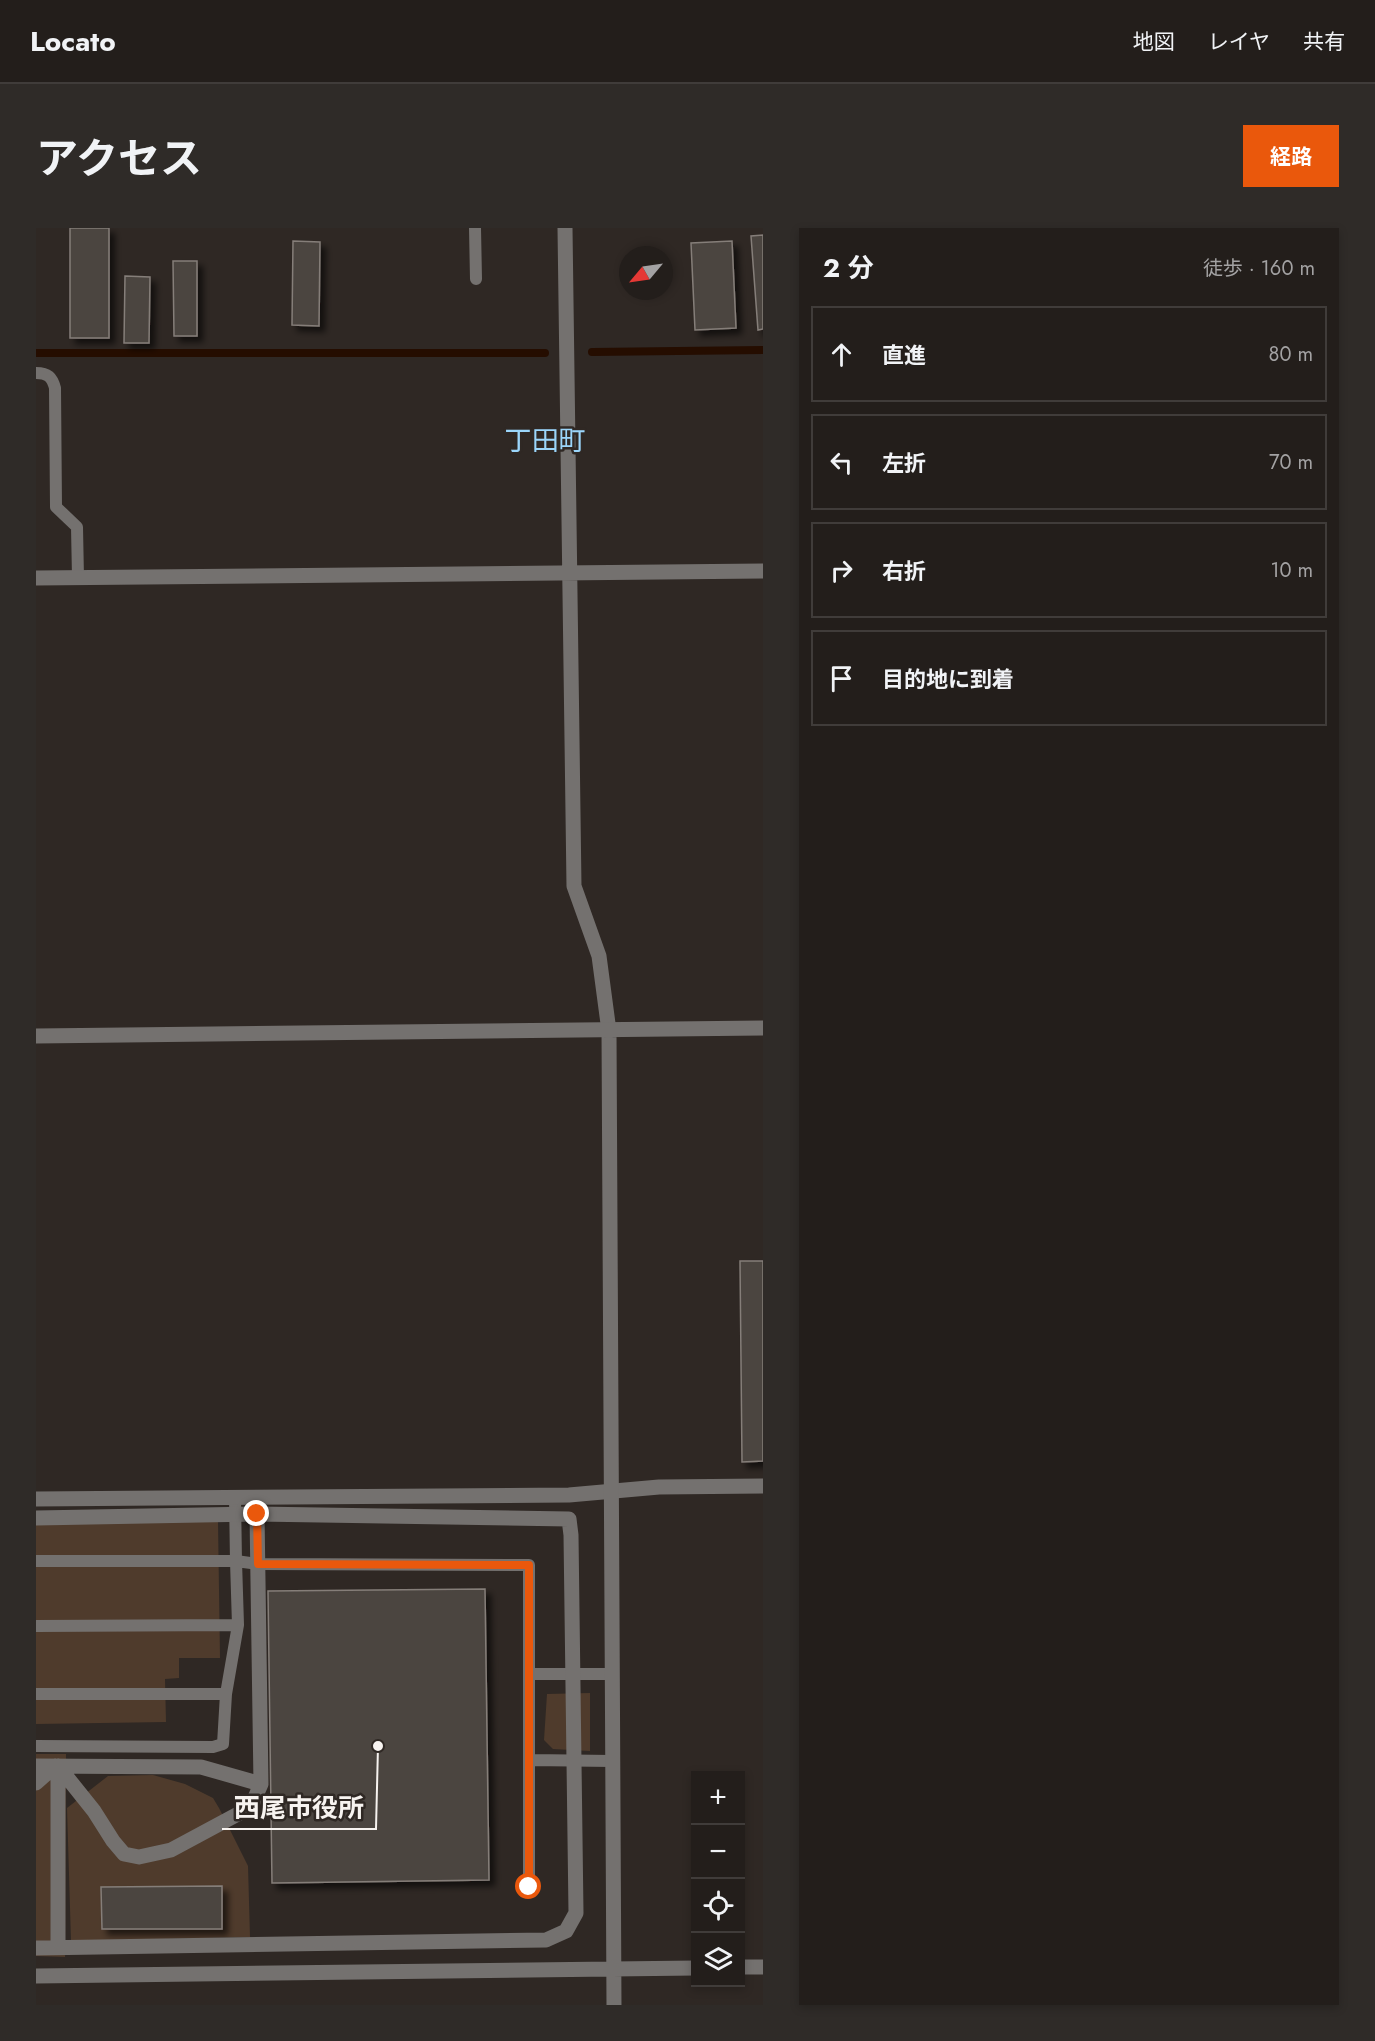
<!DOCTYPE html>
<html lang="ja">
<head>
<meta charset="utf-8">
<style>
  :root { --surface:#231e1b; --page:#2f2b28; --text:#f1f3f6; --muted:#a3a2a3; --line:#403c3a; --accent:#ea580c }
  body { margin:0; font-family:Jost,"Noto Sans JP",sans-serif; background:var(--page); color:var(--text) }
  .controls { position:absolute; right:18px; bottom:18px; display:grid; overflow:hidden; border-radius:0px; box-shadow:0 3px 9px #0003 }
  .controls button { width:54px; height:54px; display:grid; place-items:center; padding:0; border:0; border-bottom:2px solid var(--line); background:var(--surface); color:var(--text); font:30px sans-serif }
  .compass { position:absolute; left:583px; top:18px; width:54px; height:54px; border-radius:50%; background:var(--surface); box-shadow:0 3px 9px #0003; rotate:241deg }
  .stop { position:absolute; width:18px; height:18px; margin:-14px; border:4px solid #ea580c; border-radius:50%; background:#fff }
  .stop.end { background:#ea580c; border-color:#fff; box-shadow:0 2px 6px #0008 }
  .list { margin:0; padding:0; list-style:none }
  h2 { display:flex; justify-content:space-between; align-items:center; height:78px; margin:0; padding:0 24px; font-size:26px }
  h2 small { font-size:20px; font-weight:400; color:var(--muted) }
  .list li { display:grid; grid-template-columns:39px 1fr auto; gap:18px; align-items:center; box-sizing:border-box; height:96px; margin:0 12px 12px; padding:0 12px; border:2px solid var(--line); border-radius:0px }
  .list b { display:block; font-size:22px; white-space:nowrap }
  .list em { font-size:20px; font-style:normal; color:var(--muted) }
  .icon { flex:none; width:33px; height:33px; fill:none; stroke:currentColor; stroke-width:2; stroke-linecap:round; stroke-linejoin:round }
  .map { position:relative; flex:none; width:727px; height:1777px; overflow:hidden; border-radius:0px }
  header { display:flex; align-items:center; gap:36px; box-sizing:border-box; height:84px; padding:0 30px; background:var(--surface); border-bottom:2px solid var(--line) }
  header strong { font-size:28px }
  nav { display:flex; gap:33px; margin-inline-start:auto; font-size:21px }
  .intro { display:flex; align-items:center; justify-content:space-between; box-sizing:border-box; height:144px; padding:0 36px }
  h1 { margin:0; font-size:42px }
  .button { padding:15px 27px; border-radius:0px; background:var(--accent); color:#fff; font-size:21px; font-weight:700 }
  main { display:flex; gap:36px; padding:0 36px }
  aside { flex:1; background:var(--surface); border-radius:0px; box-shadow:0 3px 9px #0003 }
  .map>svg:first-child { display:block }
</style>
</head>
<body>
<header>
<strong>Locato</strong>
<nav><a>地図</a><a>レイヤ</a><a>共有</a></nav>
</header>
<div class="intro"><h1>アクセス</h1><a class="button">経路</a></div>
<main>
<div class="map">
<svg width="727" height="1777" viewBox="0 0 727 1777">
  <defs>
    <filter id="shadow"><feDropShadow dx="5.5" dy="5.5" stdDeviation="3" flood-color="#0009"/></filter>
  </defs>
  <rect width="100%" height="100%" fill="#2f2824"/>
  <path fill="#4f3b2c" d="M182,1293L184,1430H143V1450L129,1451L130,1494L0,1496V1296Z
    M554,1465V1523L517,1521L508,1512L511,1466Z
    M0,1526H30L29,1729L0,1728Z
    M117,1547L149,1556L177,1570L183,1580L212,1638L214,1709L35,1713L31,1580L72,1548Z"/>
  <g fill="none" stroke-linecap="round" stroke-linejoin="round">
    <path stroke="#250d00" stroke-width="8" d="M556,124L727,122
      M0,125H509"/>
  </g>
  <path fill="#4b4540" stroke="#857e79" stroke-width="1.5" filter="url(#shadow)" d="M34,0H73V110H34Z
    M727,7V101L722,102L715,8Z
    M257,13L284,14L283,98L256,97Z
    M696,13L700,100L659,102L655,15Z
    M137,33H161V108H138Z
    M89,48L114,49L113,115H88Z
    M704,1033H727V1233L706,1234Z
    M449,1361L453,1652L236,1655L232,1363Z
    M186,1658V1701H66L65,1659Z"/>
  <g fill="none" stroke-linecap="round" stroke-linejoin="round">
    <path stroke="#74716f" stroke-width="12" d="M439,0L440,51
      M0,145C12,145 16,149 19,160L20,279L41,299L42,350
      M0,1333H200L199,1270
      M0,1398L202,1397
      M493,1446H576
      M0,1466H190
      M0,1518L177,1519L187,1516L190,1466L202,1397L200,1333L222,1336L493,1337V1659
      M493,1532L577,1533"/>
    <path stroke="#74716f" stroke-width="15" d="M0,1290L221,1286L533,1291L535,1307L540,1685L530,1703L510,1712L0,1720
      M0,1538L165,1539L225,1556
      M22,1538L58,1583L77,1613L88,1626L103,1629L135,1622L215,1579L225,1556L221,1286
      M22,1538V1719
      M0,1555L19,1538"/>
    <path stroke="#74716f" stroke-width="15" d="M529,0L538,658L563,728L573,803
      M0,350L727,343
      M0,1271L533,1267L623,1259L727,1258"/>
    <path stroke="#74716f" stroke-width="15" d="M573,803L578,1777
      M0,808L727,800
      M704,1739H727
      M0,1748L660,1740"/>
  </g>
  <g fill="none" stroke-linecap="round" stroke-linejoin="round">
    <path stroke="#ea580c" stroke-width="8" d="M221,1286L222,1336L493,1337V1659"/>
  </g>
  <g text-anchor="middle" stroke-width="5" stroke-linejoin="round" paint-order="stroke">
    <g font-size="27" fill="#9bd6fb" stroke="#2f2824">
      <text x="509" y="222">丁田町</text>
    </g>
  </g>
  <path fill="none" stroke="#f7f3f0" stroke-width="2" d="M342 1518L340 1601H186"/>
  <circle fill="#f7f3f0" stroke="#2f2824" stroke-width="2" cx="342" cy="1518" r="6"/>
  <g font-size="26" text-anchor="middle" font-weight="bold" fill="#f7f3f0" stroke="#2f2824" stroke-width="5" stroke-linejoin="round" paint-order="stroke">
    <text x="263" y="1589">西尾市役所</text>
  </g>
</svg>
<div class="controls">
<button>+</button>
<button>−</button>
<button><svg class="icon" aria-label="locate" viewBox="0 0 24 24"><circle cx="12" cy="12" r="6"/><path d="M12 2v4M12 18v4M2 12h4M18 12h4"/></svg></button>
<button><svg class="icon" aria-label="layers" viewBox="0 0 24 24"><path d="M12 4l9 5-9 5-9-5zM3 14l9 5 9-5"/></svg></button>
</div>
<svg class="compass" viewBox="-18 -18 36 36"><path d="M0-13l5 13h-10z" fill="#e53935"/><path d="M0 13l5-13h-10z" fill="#a3a2a3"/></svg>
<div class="stop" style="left:493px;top:1659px"></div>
<div class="stop end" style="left:221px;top:1286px"></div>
</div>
<aside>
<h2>2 分<small>徒歩 · 160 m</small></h2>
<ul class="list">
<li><svg class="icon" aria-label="ahead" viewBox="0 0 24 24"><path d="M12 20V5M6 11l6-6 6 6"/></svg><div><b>直進</b></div><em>80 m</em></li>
<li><svg class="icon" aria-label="left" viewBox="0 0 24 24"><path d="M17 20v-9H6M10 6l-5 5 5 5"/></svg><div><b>左折</b></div><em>70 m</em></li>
<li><svg class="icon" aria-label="right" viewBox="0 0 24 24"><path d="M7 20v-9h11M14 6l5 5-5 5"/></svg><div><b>右折</b></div><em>10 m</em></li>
<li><svg class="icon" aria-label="arrive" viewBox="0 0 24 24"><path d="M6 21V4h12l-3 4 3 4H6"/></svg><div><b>目的地に到着</b></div></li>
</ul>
</aside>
</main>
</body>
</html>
